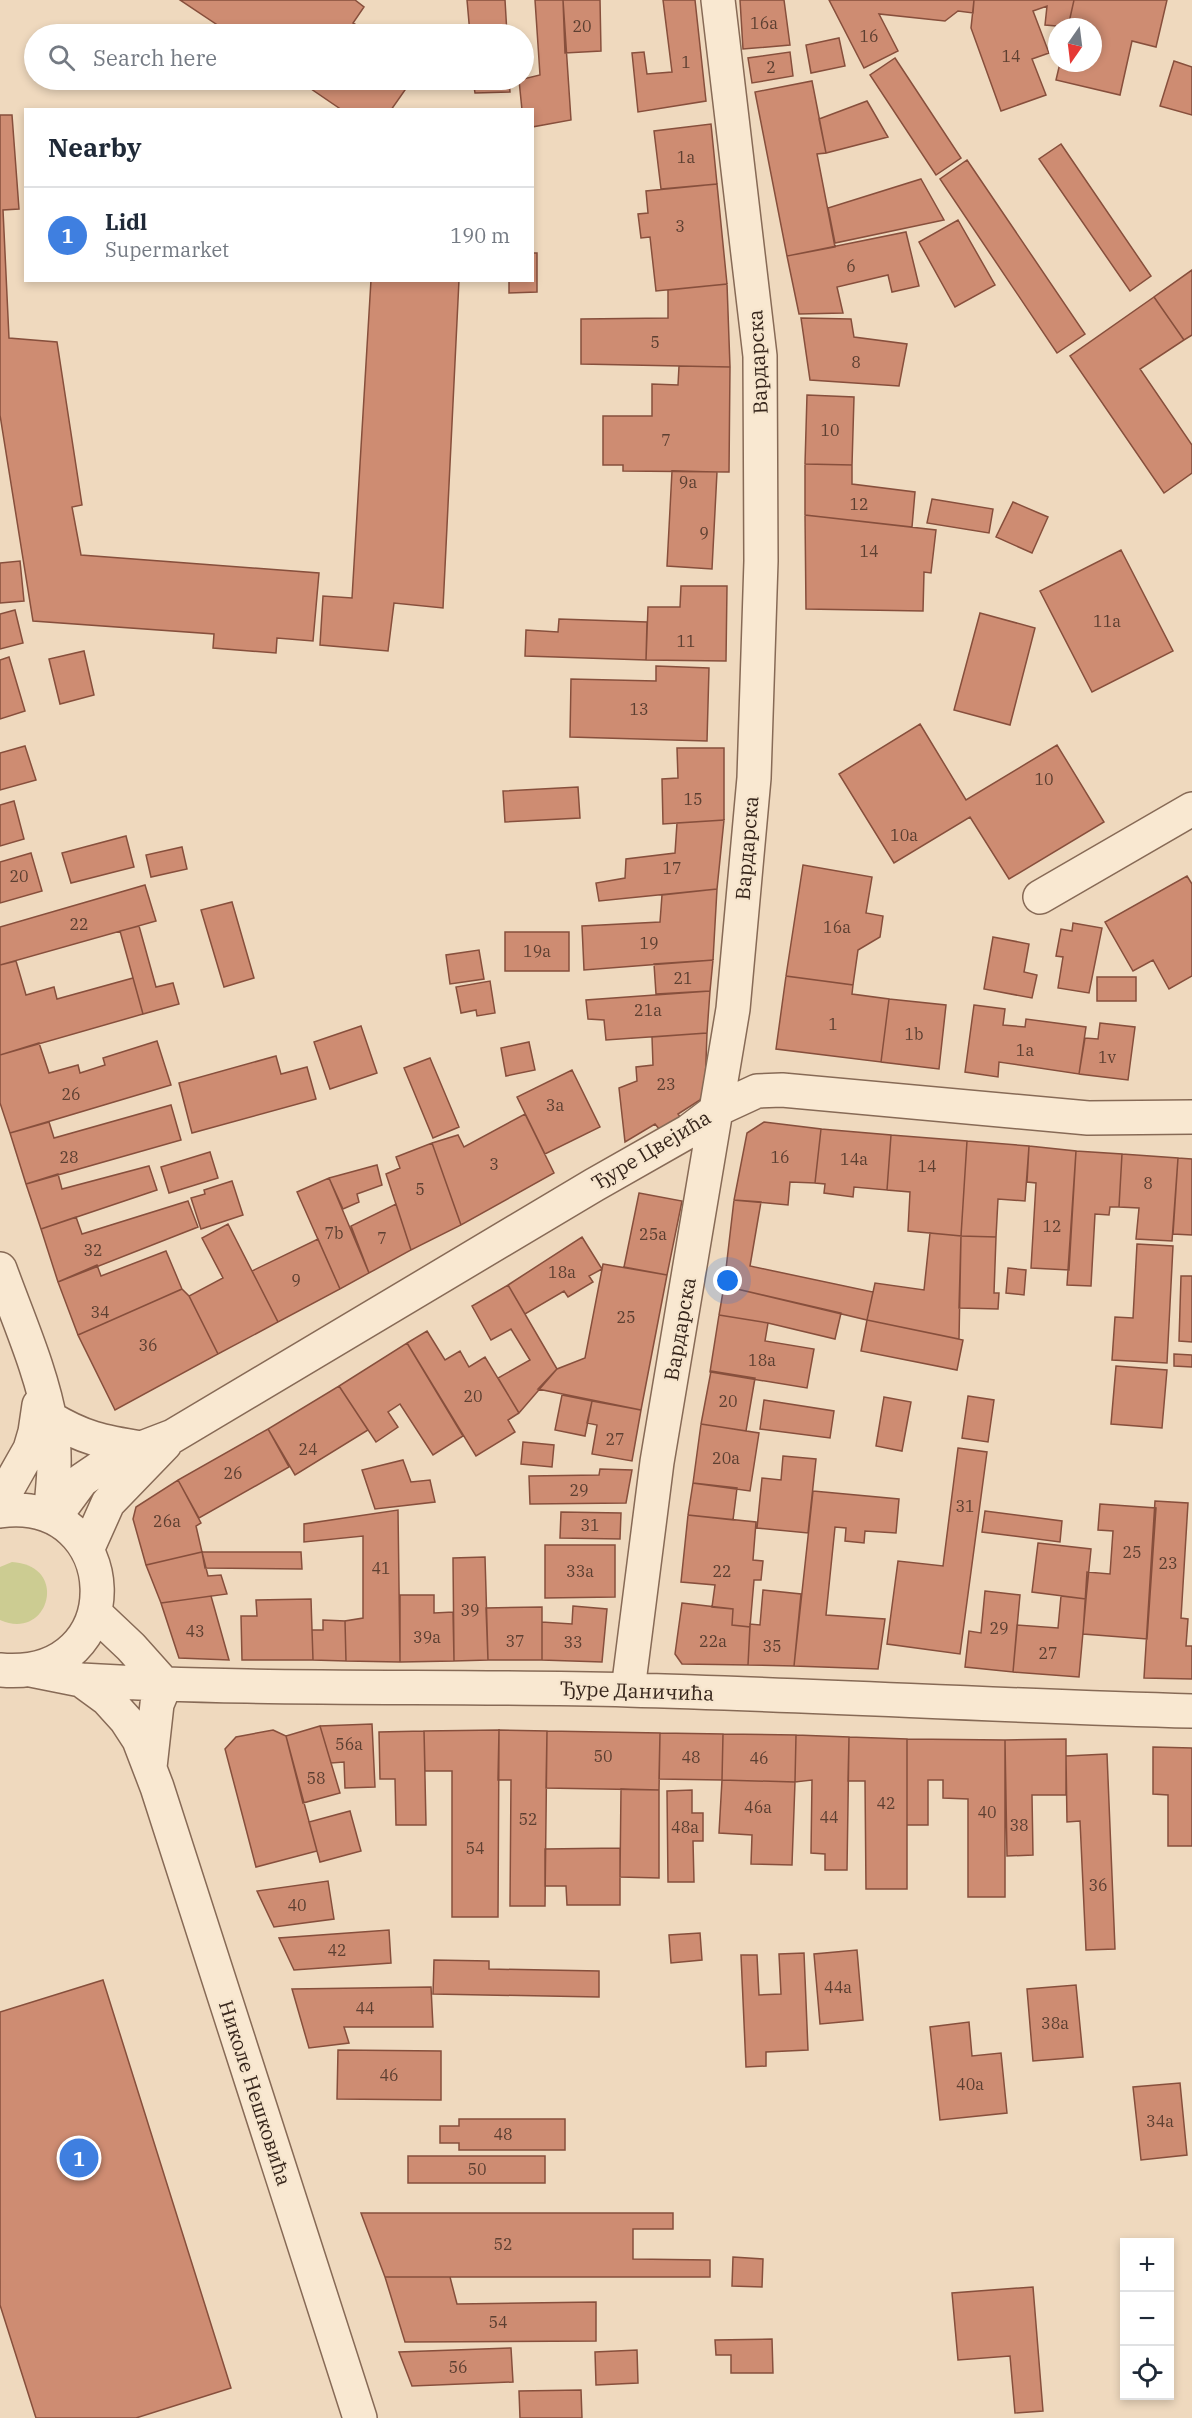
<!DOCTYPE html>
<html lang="en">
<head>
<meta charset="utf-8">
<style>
  :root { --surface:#fff; --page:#f2f2f3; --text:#1f2937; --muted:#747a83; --line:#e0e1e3; --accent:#ea580c }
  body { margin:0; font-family:"IBM Plex Serif",serif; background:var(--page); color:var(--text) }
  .controls { position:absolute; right:18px; bottom:18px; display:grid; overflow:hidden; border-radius:0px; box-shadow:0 3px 9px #0003 }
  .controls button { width:54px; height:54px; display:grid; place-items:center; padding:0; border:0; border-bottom:2px solid var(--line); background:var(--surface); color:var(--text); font:30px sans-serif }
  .compass { position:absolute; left:1048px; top:18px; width:54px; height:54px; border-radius:50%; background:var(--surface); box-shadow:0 3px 9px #0003; rotate:194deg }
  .you { position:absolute; left:728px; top:1281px; width:21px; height:21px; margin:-15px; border:4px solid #fff; border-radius:50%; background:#1a73e8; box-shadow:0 0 0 9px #1a73e833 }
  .badge { display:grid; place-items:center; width:39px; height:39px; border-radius:50%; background:var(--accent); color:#fff; font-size:20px; font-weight:700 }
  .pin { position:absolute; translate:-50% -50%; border:3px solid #fff; box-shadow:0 2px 6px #0006 }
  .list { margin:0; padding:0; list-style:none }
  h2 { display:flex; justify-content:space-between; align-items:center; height:78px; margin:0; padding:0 24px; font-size:26px }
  h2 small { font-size:20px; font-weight:400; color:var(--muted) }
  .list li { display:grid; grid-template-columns:39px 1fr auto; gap:18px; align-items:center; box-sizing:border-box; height:96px; padding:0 24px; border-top:2px solid var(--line) }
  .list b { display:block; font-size:22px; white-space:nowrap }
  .list p { margin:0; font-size:20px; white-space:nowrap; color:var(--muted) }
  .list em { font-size:20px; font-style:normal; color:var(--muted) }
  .icon { flex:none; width:33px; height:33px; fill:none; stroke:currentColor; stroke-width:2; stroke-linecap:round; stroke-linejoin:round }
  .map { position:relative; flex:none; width:1192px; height:2418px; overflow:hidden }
  .search { position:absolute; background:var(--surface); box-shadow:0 3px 9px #0003; left:24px; top:24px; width:510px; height:66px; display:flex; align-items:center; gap:15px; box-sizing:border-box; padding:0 21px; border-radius:33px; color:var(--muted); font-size:22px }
  .panel { position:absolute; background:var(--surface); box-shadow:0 3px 9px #0003; left:24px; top:108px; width:510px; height:174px; border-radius:0px }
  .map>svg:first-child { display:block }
</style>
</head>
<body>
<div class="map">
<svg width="1192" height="2418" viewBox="0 0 1192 2418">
  <rect width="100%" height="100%" fill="#efd9be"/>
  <path fill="#cccc92" d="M12,1562C70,1565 49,1642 0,1620V1567Z"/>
  <path fill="#ce8c72" stroke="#874f3c" stroke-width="1.5" d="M180,0H355L364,7L353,23L370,34H231Z
    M467,0H505L507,34H470Z
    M535,0H563L571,120L532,127V110H522L519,80L540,75Z
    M563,0H600L601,51L565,53Z
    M663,0H695L706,101L638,112L632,53L644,52L647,74L672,72Z
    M740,0H784L790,45L743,49Z
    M829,0H974L973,13L958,11L945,21L879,14L898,51L864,68Z
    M974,0H1074L1068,27L1045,25L1047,6L1033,11L1049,53L1032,59L1046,95L1001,111L971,28Z
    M1074,0H1167L1156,47L1132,41L1120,95L1056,80L1060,63H1093V27H1068Z
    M839,38L845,66L811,73L806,45Z
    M790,52L793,76L752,83L748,58Z
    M895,58L961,158L936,175L870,75Z
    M1174,61L1192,67V115L1160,106Z
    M298,80H412L391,110H342Z
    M473,80H509L510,92L475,93Z
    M812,81L826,153L817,154L835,247L787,256L755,92Z
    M867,101L888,137L826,153L819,119Z
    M0,115H12L19,209L3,210L9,338L57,342L82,505L72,507L81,555L319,573L313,641L277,638L276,653L213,648L214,634L33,621L0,415Z
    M711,124L717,184L661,189L654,131Z
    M1061,144L1151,276L1130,291L1039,159Z
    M967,160L1085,334L1057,353L940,179Z
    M921,179L944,220L835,243L828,208Z
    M717,184L727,284L656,291L650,237L641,238L638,214L648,213L646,191Z
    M958,220L995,285L955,307L919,242Z
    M906,232L919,286L892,292L888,275L837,287L843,313L799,314L787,256Z
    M532,253H537V292L509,293V280H532Z
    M1192,270V335L1184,340L1154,297Z
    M371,280H459L443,608L394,603L388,651L320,645L323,596L352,598Z
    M727,284L730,367L581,364V319L668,318V290Z
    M1154,297L1184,340L1140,369L1192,445V473L1164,493L1070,356Z
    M801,318L851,319L854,337L907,344L899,386L810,380Z
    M679,366L730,367L729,472L623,471V465H603V416H652V384L678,385Z
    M807,395L854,397L852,465L805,464Z
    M805,464L852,465V484L915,492L912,527L805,515Z
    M672,471L717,472L712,569L667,566Z
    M932,499L993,509L989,533L927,523Z
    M1013,502L1048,517L1032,553L996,537Z
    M805,515L936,530L931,573L924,572L923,611L806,609Z
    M1121,550L1173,651L1092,692L1040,591Z
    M20,561L24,601L0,603V563Z
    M681,586H727L726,661L646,660L648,607H680Z
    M15,610L23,643L0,649V614Z
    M980,613L1035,628L1010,725L954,710Z
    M559,619L647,622L646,660L525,656L526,630L558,632Z
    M84,651L94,695L60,704L49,659Z
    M9,657L25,711L0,719V660Z
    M656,666L709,668L707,741L570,737L571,679L656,681Z
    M920,724L966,800L1057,745L1104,822L1009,879L970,817L894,863L839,774Z
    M25,746L36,780L0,790V753Z
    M677,748H724V820L663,824L662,779L678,778Z
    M578,787L580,818L505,822L503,791Z
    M14,801L24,839L0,846V805Z
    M724,820L717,889L599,901L596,883L625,878L626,859L675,853L677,823Z
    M126,836L134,867L71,883L62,853Z
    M182,847L187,869L151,877L146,855Z
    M31,853L42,891L0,903V862Z
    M803,865L872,877L866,913L883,916L880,937L858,950L853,985L786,976Z
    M1187,876L1192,884V976L1169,989L1153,960L1133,971L1105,922Z
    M145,885L156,921L0,965V927Z
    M717,889L713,960L584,970L582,926L660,922L662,895Z
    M232,902L254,978L224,987L201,910Z
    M1073,923L1102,928L1089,993L1058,988L1063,957L1056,956L1061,929L1072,931Z
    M139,926L156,987L173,983L179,1004L143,1014L120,931Z
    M505,932H569V971H505Z
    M993,937L1029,944L1024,972L1037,975L1032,998L984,989Z
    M479,950L484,979L450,984L446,955Z
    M713,960L710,991L656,994L654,964Z
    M16,961L26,995L54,987L57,999L133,978L143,1014L0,1055V965Z
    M786,976L853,985L852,994L889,999L881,1062L776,1049Z
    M1097,977H1136V1001H1097Z
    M490,981L495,1013L477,1016L476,1010L461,1013L456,987Z
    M710,991L707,1033L606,1040L604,1020L588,1019L586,1000Z
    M889,999L946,1005L939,1069L881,1062Z
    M974,1005L1005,1009L1003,1025L1025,1027L1026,1019L1086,1027L1079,1074L999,1062L998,1077L965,1072Z
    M1100,1023L1135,1027L1128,1080L1079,1074L1085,1038L1098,1039Z
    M361,1026L377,1073L330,1089L314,1042Z
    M707,1033L705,1088L700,1100L678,1114L681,1118L660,1130L655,1124L625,1142L619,1088L637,1081L636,1067L653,1065L652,1037Z
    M157,1041L171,1085L10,1133L0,1103V1055L39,1043L49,1073L78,1065L80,1073L105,1065L103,1058Z
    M529,1042L535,1070L506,1076L501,1048Z
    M276,1056L281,1074L307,1067L316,1099L192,1133L179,1083Z
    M430,1058L459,1127L433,1138L404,1068Z
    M572,1070L600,1127L545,1154L517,1097Z
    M171,1105L181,1140L26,1184L10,1133L49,1122L54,1138Z
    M525,1114L554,1173L461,1225L432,1143L458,1135L464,1147Z
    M764,1122L821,1129L815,1183L790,1182L788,1205L734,1200L747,1133Z
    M821,1129L891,1135L887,1190L854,1187L853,1197L824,1193L825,1184L815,1183Z
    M891,1135L967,1141L961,1236L908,1231L910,1192L887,1190Z
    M967,1141L1029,1146L1025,1201L998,1199L996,1237L961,1236Z
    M432,1143L461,1225L411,1250L386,1174L400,1168L396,1157Z
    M1029,1146L1076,1151L1069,1270L1031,1268L1036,1183L1027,1182Z
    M1076,1151L1122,1154L1119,1207H1110L1109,1215L1095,1214L1091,1286L1067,1285Z
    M210,1152L218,1178L169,1193L161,1167Z
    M1122,1154L1178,1158L1172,1241L1136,1239L1139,1208L1119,1207Z
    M1178,1158L1192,1159V1235L1173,1234Z
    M377,1165L382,1185L357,1194L359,1202L343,1209L329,1178Z
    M149,1166L157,1190L41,1229L26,1184L58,1174L62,1189Z
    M329,1178L369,1273L340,1289L297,1192Z
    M232,1181L243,1215L201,1229L191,1198L205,1194L204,1190Z
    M639,1193L682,1201L667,1275L624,1267Z
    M734,1200L761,1202L750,1266L873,1292L867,1320L724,1286Z
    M188,1201L198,1227L58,1282L41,1229L76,1217L82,1234Z
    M396,1204L411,1250L369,1273L351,1226Z
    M228,1224L278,1322L218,1354L189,1296L223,1278L202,1238Z
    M930,1233L961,1236L959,1339L867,1320L875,1283L924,1290Z
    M961,1236L996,1237L994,1293H999L998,1309L959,1308Z
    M582,1237L602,1269L589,1276L593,1282L568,1297L564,1291L525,1314L508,1285Z
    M318,1239L340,1289L278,1322L252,1271Z
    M1137,1244L1173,1246L1167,1363L1112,1360L1115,1317L1133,1318Z
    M166,1251L182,1289L78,1335L58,1282L97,1265L101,1276Z
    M603,1264L667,1275L641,1410L538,1389L557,1369L585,1358Z
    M1008,1268L1026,1270L1024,1295L1006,1293Z
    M1181,1276H1192V1342L1179,1341Z
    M508,1285L557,1369L519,1413L498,1378L530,1360L511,1329L491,1340L472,1306Z
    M724,1286L841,1313L835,1339L768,1323L719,1315Z
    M182,1289L189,1296L218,1354L115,1410L78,1335Z
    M719,1315L768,1323L765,1341L814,1349L807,1388L710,1372Z
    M867,1320L963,1340L957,1370L861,1351Z
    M427,1331L445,1360L460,1351L469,1367L485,1357L519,1413L508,1420L515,1432L476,1456L407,1343Z
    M407,1343L463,1436L433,1455L400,1404L388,1412L398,1427L376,1442L339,1386Z
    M1174,1354L1192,1355V1367L1174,1366Z
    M1116,1366L1167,1370L1162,1428L1111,1424Z
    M711,1371L755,1378L746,1431L701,1424Z
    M339,1386L368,1430L295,1475L268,1429Z
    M562,1395L592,1401L585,1436L555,1430Z
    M968,1396L994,1400L988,1442L962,1438Z
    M884,1397L911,1402L902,1451L876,1446Z
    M764,1400L834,1411L830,1438L760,1429Z
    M592,1401L641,1410L632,1461L592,1454L597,1425L587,1423Z
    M701,1424L759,1433L750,1491L693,1483Z
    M268,1429L289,1467L199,1518L178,1480Z
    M523,1442L554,1445L552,1467L521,1464Z
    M958,1448L987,1452L960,1654L887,1644L898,1561L943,1566Z
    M783,1456L816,1459L808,1533L757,1528L762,1478L781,1480Z
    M403,1460L411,1482L430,1480L435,1502L375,1509L362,1470Z
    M600,1469L632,1470L626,1503L530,1504L529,1476L599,1475Z
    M178,1480L201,1523L196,1526L202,1552L146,1565L133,1519L136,1507Z
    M693,1483L737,1488L733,1520L688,1515Z
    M813,1491L899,1499L896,1533L865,1531L864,1543L845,1541L846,1528L835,1527L826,1615L885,1619L878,1669L794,1666Z
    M1155,1501L1188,1503L1181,1618L1188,1619L1186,1646H1192V1679L1144,1678Z
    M1100,1504L1156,1508L1147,1639L1083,1634L1087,1572L1110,1574L1113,1531L1098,1530Z
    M398,1510L400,1662L346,1661L345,1621L363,1618V1536L304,1542V1524Z
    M985,1511L1062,1521L1060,1542L982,1532Z
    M561,1512L621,1513L620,1539L560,1538Z
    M688,1515L756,1522L753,1560L763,1561L761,1580H754L750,1627L732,1625L733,1609L712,1607L715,1585L681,1582Z
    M1038,1543L1091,1549L1086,1599L1032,1592Z
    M545,1545H615V1597L545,1598Z
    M202,1552L208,1576L221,1575L227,1594L161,1603L146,1565Z
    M202,1552H301L302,1569L205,1568Z
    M485,1557L488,1660L454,1661L453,1558Z
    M763,1590L801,1594L794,1666L748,1665L750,1624L760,1625Z
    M985,1591L1020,1595L1013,1672L965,1667L969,1631L981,1633Z
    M400,1595H434V1613L453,1612L454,1661L400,1662Z
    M211,1596L229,1660L179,1658L161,1603Z
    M1061,1596L1086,1599L1079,1677L1013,1672L1017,1625L1058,1628Z
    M311,1599L313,1660H242L241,1616H257L256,1600Z
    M682,1603L733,1609L732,1625L750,1627L748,1665L682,1664L675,1654Z
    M573,1606L607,1609L602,1662L542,1660V1622L572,1624Z
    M542,1607V1660H488L486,1608Z
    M323,1620L345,1621L346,1661L313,1660L312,1630H323Z
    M372,1724L375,1787L345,1788L344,1762L331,1763L320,1726Z
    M320,1726L340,1793L303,1803L286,1736Z
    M273,1730L286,1736L317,1851L256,1867L225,1749L236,1737Z
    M499,1730L547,1731L545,1906H510L511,1780H498Z
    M499,1730L498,1917H452V1771H425L424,1731Z
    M424,1731L426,1825H396L395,1779H380L379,1732Z
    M547,1731L660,1733L659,1790L546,1788Z
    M660,1733L723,1734L722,1780L659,1779Z
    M723,1734L796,1735L795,1782L722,1780Z
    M796,1735L849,1737L847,1870H825V1854L811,1853L812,1780L795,1782Z
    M849,1737L907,1739V1889H866L865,1781H848Z
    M907,1739L1005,1740V1897H968V1799L943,1798V1780H928V1825H907Z
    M1066,1739V1795H1032L1033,1855L1007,1856L1005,1740Z
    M1153,1747L1192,1748V1846H1168V1795L1153,1794Z
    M1107,1754L1115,1949L1086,1950L1080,1821L1067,1822L1066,1756Z
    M722,1780L795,1782L792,1865L751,1864L752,1835L719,1833Z
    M621,1789L659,1790V1878L620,1877Z
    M692,1790V1813H703V1841H693L694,1882H668L667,1791Z
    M350,1811L361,1851L320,1862L309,1822Z
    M620,1848V1905H567L566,1886H545V1849Z
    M328,1881L334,1919L274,1927L257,1891Z
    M389,1930L391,1963L294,1970L279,1938Z
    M700,1933L702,1960L671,1963L669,1935Z
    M857,1950L863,2020L820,2024L814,1954Z
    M804,1953L808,2050L766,2052V2066L746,2067L741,1955H757L759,1995L781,1994L779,1954Z
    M434,1960L489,1961V1969L599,1971V1997L433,1994Z
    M103,1980L231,2388L136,2418H36L0,2305V2012Z
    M1076,1985L1083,2057L1033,2061L1027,1989Z
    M431,1987L433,2027H344L349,2043L309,2048L292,1989Z
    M969,2022L972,2056L1001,2053L1007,2113L940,2120L930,2027Z
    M338,2050L441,2051V2100L337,2099Z
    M1180,2083L1187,2155L1141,2160L1133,2087Z
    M459,2119H565V2150H459V2143H440V2126H459Z
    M408,2156H545V2183H408Z
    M361,2213H673V2229H633V2259L710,2260V2277H385Z
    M733,2257L763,2259L762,2287L732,2286Z
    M385,2277H450L457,2304L596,2302V2341L405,2342Z
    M1033,2287L1043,2411L1015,2413L1010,2356L958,2360L952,2293Z
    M772,2339L773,2373H731V2355H716L715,2340Z
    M511,2348L513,2382L412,2386L399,2352Z
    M637,2350L638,2383L596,2385L595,2352Z
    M581,2390L582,2418H520L519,2391Z"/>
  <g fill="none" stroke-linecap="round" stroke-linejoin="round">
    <g stroke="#876a56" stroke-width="36">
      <path id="minor" d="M1040,897L1192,809
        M0,1269C18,1319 42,1372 51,1425C57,1455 53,1486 50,1516
        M50,1418C83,1438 103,1442 141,1448
        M0,1502L30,1449L35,1432L39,1405
        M0,1511C125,1494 134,1682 0,1670
        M54,1518L82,1480L113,1459L173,1436L594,1185L689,1131L718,1109L757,1091L782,1090L1088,1118L1192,1117
        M87,1550L108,1503L165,1444
        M95,1613L131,1647L165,1685
        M31,1670L81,1680L107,1699L126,1720L139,1740L157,1787L360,2418
        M81,1680C263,1691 446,1685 628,1690C816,1695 1004,1706 1192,1711
        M628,1690L657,1462L733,1009L754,778L761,561L760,356L718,0
        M150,1767L157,1704L165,1685"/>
    </g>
    <use href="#minor" stroke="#f9e8d1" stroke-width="33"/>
  </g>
  <g text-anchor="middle" stroke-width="4.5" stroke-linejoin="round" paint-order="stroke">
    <g font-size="16" fill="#5c3f31">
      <text x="764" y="29">16a</text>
      <text x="582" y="32">20</text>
      <text x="869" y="42">16</text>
      <text x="1011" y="62">14</text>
      <text x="686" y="68">1</text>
      <text x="771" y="73">2</text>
      <text x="686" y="163">1a</text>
      <text x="680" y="232">3</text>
      <text x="851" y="272">6</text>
      <text x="655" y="348">5</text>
      <text x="856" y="368">8</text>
      <text x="830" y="436">10</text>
      <text x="666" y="446">7</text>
      <text x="688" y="488">9a</text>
      <text x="859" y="510">12</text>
      <text x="704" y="539">9</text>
      <text x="869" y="557">14</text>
      <text x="1107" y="627">11a</text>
      <text x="686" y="647">11</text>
      <text x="639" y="715">13</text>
      <text x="1044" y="785">10</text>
      <text x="693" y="805">15</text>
      <text x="904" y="841">10a</text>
      <text x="672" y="874">17</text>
      <text x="19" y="882">20</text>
      <text x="79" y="930">22</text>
      <text x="837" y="933">16a</text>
      <text x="649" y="949">19</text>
      <text x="537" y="957">19a</text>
      <text x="683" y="984">21</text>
      <text x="648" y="1016">21a</text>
      <text x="833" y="1030">1</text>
      <text x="914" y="1040">1b</text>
      <text x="1025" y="1056">1a</text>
      <text x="1107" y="1063">1v</text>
      <text x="666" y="1090">23</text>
      <text x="71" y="1100">26</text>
      <text x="555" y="1111">3a</text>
      <text x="69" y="1163">28</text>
      <text x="780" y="1163">16</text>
      <text x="854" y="1165">14a</text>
      <text x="494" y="1170">3</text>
      <text x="927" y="1172">14</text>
      <text x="1148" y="1189">8</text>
      <text x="420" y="1195">5</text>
      <text x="1052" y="1232">12</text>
      <text x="334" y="1239">7b</text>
      <text x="653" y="1240">25a</text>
      <text x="382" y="1244">7</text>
      <text x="93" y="1256">32</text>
      <text x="562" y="1278">18a</text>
      <text x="296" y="1286">9</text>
      <text x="100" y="1318">34</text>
      <text x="626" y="1323">25</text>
      <text x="148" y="1351">36</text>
      <text x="762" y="1366">18a</text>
      <text x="473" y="1402">20</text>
      <text x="728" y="1407">20</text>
      <text x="615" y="1445">27</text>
      <text x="308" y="1455">24</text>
      <text x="726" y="1464">20a</text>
      <text x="233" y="1479">26</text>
      <text x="579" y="1496">29</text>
      <text x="965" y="1512">31</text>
      <text x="167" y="1527">26a</text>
      <text x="590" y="1531">31</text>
      <text x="1132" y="1558">25</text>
      <text x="1168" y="1569">23</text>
      <text x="381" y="1574">41</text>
      <text x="580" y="1577">33a</text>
      <text x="722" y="1577">22</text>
      <text x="470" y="1616">39</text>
      <text x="999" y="1634">29</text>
      <text x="195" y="1637">43</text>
      <text x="427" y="1643">39a</text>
      <text x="515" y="1647">37</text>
      <text x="713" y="1647">22a</text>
      <text x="573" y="1648">33</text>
      <text x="772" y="1652">35</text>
      <text x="1048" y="1659">27</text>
      <text x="349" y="1750">56a</text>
      <text x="603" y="1762">50</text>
      <text x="691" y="1763">48</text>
      <text x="759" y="1764">46</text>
      <text x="316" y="1784">58</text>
      <text x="886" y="1809">42</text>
      <text x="758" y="1813">46a</text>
      <text x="987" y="1818">40</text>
      <text x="829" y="1823">44</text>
      <text x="528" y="1825">52</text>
      <text x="1019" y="1831">38</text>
      <text x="685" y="1833">48a</text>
      <text x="475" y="1854">54</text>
      <text x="1098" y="1891">36</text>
      <text x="297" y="1911">40</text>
      <text x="337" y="1956">42</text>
      <text x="838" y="1993">44a</text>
      <text x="365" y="2014">44</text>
      <text x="1055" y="2029">38a</text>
      <text x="389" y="2081">46</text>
      <text x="970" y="2090">40a</text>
      <text x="1160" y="2127">34a</text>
      <text x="503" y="2140">48</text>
      <text x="477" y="2175">50</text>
      <text x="503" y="2250">52</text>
      <text x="498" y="2328">54</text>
      <text x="458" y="2373">56</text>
    </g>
    <g font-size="20" fill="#36251b" stroke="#f6e5cd">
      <text transform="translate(758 362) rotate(-93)" y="7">Вардарска</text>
      <text transform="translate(747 848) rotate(-85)" y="7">Вардарска</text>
      <text transform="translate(651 1150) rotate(-31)" y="7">Ђуре Цвејића</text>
      <text transform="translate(680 1329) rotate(-80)" y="7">Вардарска</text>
      <text transform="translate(637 1691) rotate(2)" y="7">Ђуре Даничића</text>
      <text transform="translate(255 2093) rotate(72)" y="7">Николе Нешковића</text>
    </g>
  </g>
</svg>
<div class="controls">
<button>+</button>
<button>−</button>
<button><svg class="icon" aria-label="locate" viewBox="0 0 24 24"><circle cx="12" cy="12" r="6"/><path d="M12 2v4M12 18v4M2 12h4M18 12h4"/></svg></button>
</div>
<svg class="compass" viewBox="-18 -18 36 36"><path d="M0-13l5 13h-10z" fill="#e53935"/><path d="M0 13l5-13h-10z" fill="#747a83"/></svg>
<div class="you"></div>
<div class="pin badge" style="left:79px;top:2158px;background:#3f7fe0">1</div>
<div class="search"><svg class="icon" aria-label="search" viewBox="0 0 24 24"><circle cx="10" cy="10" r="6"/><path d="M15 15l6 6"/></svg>Search here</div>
<section class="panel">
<h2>Nearby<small></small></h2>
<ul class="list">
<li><span class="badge" style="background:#3f7fe0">1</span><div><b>Lidl</b><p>Supermarket</p></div><em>190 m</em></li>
</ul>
</section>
</div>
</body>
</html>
